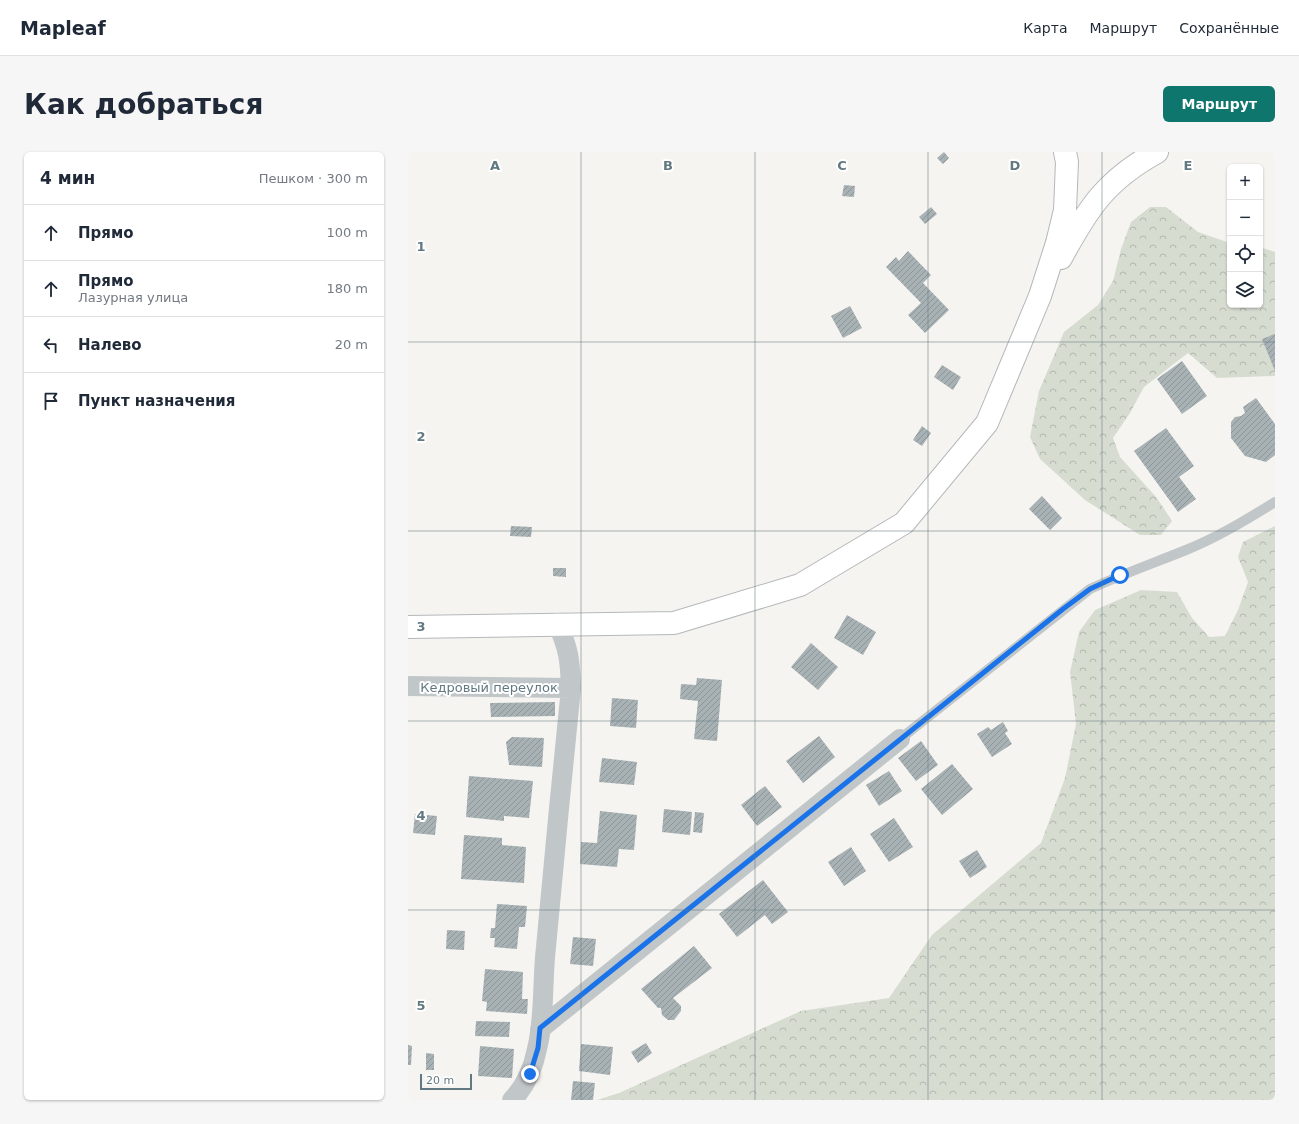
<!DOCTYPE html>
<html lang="ru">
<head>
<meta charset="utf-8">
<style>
  :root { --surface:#fff; --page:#f6f6f7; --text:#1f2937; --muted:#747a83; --line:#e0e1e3; --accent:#0f766e }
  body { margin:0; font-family:"DejaVu Sans",sans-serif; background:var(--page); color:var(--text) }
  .controls { position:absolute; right:12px; top:12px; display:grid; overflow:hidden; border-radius:6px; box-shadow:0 1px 3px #0004 }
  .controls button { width:36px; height:36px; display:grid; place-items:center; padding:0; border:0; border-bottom:1px solid var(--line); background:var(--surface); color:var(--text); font:20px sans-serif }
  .scale { position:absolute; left:12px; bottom:10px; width:52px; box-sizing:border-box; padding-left:4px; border:2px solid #637982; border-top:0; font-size:11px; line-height:14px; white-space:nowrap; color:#637982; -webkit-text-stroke:3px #fff; paint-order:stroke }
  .stop { position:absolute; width:12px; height:12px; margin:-9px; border:3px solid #1a73e8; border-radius:50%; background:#fff }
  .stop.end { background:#1a73e8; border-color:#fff; box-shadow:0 1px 4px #0008 }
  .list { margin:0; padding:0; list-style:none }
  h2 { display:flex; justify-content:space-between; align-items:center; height:52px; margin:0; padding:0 16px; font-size:17px }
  h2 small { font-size:13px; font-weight:400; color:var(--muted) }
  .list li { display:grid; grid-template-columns:26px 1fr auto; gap:12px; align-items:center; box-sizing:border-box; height:56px; padding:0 16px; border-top:1px solid var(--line) }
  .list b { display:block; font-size:15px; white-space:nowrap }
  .list p { margin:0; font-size:13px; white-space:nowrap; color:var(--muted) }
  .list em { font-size:13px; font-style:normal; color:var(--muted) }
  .icon { flex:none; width:22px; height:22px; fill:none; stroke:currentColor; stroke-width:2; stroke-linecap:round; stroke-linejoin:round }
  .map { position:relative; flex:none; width:867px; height:948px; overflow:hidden; border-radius:6px }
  header { display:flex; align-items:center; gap:24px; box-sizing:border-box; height:56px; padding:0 20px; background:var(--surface); border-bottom:1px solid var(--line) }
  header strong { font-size:19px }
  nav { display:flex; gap:22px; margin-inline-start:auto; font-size:14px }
  .intro { display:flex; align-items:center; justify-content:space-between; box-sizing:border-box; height:96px; padding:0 24px }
  h1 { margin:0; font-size:28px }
  .button { padding:10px 18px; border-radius:6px; background:var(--accent); color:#fff; font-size:14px; font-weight:700 }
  main { display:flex; gap:24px; padding:0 24px }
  aside { flex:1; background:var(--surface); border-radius:6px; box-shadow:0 1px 3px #0004 }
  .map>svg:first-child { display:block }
</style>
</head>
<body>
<header>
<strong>Mapleaf</strong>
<nav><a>Карта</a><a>Маршрут</a><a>Сохранённые</a></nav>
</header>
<div class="intro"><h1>Как добраться</h1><a class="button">Маршрут</a></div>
<main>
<aside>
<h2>4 мин<small>Пешком · 300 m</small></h2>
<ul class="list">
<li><svg class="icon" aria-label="ahead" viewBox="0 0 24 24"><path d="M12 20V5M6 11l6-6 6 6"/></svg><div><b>Прямо</b></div><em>100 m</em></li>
<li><svg class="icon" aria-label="ahead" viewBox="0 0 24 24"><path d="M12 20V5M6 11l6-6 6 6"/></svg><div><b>Прямо</b><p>Лазурная улица</p></div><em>180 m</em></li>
<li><svg class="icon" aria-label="left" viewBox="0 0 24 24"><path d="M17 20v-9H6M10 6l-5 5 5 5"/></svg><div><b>Налево</b></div><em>20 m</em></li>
<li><svg class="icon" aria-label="arrive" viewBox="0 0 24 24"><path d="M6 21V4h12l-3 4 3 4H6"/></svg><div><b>Пункт назначения</b></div></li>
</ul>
</aside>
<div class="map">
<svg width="867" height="948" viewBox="0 0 867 948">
  <defs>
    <pattern id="forest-crowns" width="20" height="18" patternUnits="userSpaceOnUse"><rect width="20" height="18" fill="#d7dcd1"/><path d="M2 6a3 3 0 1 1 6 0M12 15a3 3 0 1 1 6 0" fill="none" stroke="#b2b7af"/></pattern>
    <pattern id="building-hatch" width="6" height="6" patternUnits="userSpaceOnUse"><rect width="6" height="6" fill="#a8b2b5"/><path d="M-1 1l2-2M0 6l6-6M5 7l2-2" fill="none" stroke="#8c9699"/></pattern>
  </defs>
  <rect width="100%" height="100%" fill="#f5f4f0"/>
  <path fill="url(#forest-crowns)" d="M742,55H758L790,80L822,91V153H852V95L867,100V224L809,226L780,201L736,235L722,261L705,286L712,305L749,346L764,369L753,383H732L677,348L632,307L622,285L631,239L656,180L690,153L705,129L713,97L723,70Z
    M867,374V948H189L211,941L393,859L481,846L524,783L633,691L657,626L668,572L662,520L671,480L687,458L733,438L769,440L784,466L801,485L817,484L830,458L840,430L830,405L835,390Z"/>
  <path fill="url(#building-hatch)" d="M536,0L541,6L535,12L529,6Z
    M436,33L447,34L446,45L434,44Z
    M523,55L529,62L517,72L511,65Z
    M500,99L523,123L515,131L541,158L517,181L500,163L513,151L478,115L488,105L491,109Z
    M442,154L454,176L435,186L423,164Z
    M867,182V219L854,187Z
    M774,209L799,244L774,262L749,227Z
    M534,213L553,225L545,238L526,225Z
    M848,246L867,272V303L858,310L837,304L823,286V270L827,265L833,264L837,261L835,255Z
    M514,274L523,281L514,294L505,288Z
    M758,276L786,314L771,325L788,347L770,360L726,299Z
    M634,344L654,366L642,378L621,357Z
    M103,374L124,375L123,385L102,384Z
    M145,416H158V425L145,424Z
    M439,463L468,480L455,503L426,486Z
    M403,491L430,515L410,538L383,515Z
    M289,526L314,528L309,589L286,587L290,549L272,547L273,532L288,533Z
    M204,546L230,548L228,576L202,574Z
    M147,550V564L83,565L82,551Z
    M595,570L600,579L597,581L604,592L584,605L569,582L580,575L583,578Z
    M411,584L427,605L395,631L378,609Z
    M104,585L136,586L134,615L101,613L98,590Z
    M513,589L530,613L508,629L490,606Z
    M194,606L229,610L226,633L191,630Z
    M544,612L565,637L534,663L513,637Z
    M481,619L494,639L471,654L458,633Z
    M61,624L125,629L121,666L96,664V669L58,665Z
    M357,634L374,655L349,674L333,653Z
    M256,657L284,660L282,683L254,680Z
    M192,659L229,663L226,698L211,697L209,715L172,712L173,690L189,691Z
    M287,660L296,661L294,681L285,680Z
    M7,662L29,664L27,683L5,681Z
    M486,666L505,695L481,710L462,682Z
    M56,683L94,686V693L118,695L116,731L53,727Z
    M443,695L458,719L436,734L420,710Z
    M569,698L579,715L562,726L551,709Z
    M355,728L380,760L364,772L357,763L329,785L311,762Z
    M89,752L119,754L117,775H111L109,797L86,795L87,786H82L83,776H87Z
    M39,778L57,779L56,798L38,797Z
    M165,785L188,787L185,814L162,812Z
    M286,794L304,816L265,846L273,854V859L266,868H260L254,863L253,856H250L233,837Z
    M77,817L115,820L114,847H120L119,862L78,859L79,850L74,849Z
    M68,869L102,870L101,885L67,884Z
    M238,891L244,901L230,911L223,900Z
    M173,892L205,895L202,923L171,919Z
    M0,893L4,894L3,913H0Z
    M72,894L106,897L104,926L70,924Z
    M18,901L26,902V918H18Z
    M165,929L187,931L185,948H163Z"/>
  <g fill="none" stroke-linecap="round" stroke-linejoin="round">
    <g stroke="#b4b8ba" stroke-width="24">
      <path id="trunk" d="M653,106C680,56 698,28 749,0
        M0,475L266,471L392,433L496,371L579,271L632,144L649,91L657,58L659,10L657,0"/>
    </g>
    <path stroke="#c1c6c8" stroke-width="10" d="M492,587L682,437C714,422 746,411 778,398C810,385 838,368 867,350"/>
    <path stroke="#c1c6c8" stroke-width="20" d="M0,534L163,536
      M132,877L492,587
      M104,948C118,934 125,917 129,897C137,865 134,828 138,795C146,709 154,622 163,536C162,508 161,497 149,471"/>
    <use href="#trunk" stroke="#fff" stroke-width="22"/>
  </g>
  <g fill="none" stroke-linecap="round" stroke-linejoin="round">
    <path stroke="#1a73e8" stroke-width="5" d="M122,922L130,896L132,876L655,457L682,437L712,423"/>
  </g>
  <path fill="none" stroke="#637982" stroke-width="1" stroke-opacity="0.55" d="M173,0V948M347,0V948M520,0V948M694,0V948M0,190H867M0,379H867M0,569H867M0,758H867"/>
  <g text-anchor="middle" stroke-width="4" stroke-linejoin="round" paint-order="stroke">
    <g font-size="13" fill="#637982" stroke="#fff">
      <text x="81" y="540">Кедровый переулок</text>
    </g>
  </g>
  <g font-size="13" text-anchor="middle" font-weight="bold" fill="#637982" stroke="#fff" stroke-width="4" stroke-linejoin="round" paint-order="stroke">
    <text x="87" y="18">A</text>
    <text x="260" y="18">B</text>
    <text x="434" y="18">C</text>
    <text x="607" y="18">D</text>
    <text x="780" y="18">E</text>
    <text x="13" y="99">1</text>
    <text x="13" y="289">2</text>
    <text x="13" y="479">3</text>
    <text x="13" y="668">4</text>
    <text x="13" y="858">5</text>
  </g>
</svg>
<div class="controls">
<button>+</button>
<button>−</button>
<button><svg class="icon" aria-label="locate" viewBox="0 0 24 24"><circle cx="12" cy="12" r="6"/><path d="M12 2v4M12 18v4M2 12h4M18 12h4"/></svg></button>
<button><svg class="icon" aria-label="layers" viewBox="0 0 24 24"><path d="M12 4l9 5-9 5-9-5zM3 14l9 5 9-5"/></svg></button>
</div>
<div class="scale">20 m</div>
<div class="stop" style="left:712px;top:423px"></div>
<div class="stop end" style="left:122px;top:922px"></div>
</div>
</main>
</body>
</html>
